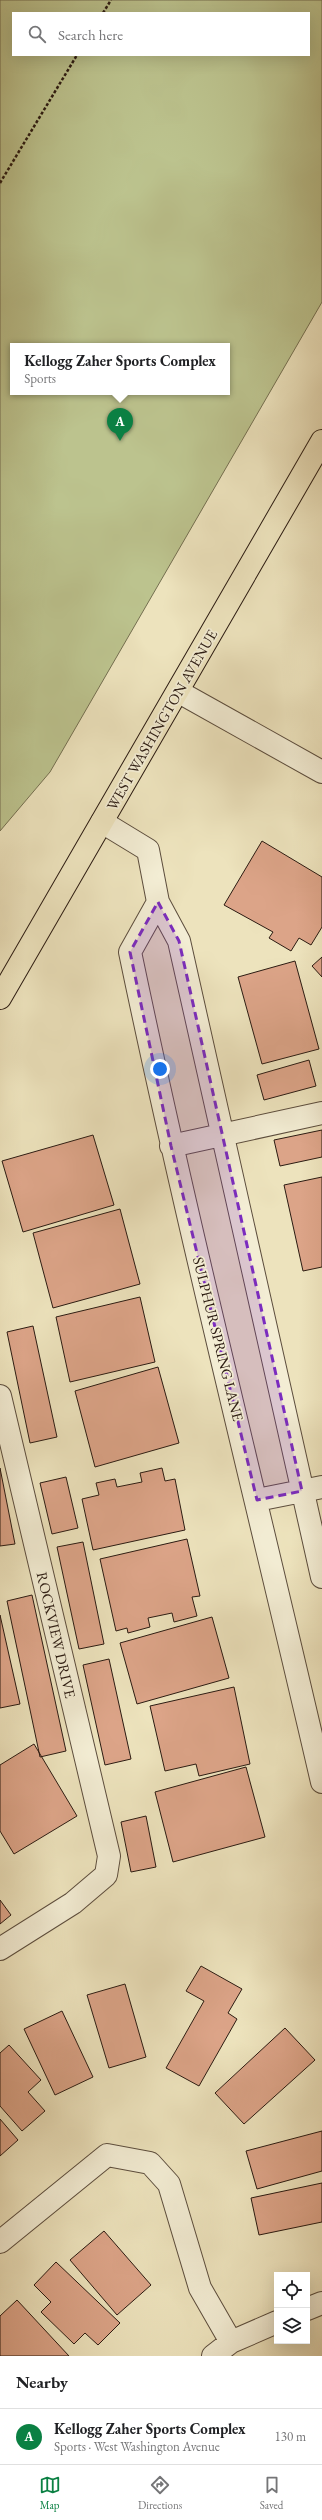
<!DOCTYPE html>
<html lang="en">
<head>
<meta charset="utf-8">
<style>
  :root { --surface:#fff; --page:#f2f2f2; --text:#202124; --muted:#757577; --line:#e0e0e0; --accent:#0b8043 }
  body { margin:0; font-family:"EB Garamond",serif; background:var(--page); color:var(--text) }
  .controls { position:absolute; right:12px; bottom:12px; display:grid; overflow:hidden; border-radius:0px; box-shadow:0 4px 16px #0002 }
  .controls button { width:36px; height:36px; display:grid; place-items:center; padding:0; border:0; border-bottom:1px solid var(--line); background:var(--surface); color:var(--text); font:20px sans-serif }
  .you { position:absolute; left:160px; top:1069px; width:14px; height:14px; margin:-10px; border:3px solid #fff; border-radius:50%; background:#1a73e8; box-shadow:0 0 0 6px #1a73e833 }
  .badge { display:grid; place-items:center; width:26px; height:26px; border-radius:50%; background:var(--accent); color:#fff; font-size:13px; font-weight:700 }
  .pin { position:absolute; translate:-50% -33px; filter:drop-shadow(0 1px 2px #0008) }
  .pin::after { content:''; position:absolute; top:21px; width:14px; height:12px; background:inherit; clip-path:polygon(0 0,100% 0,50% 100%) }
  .popup { position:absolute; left:10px; top:343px; width:220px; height:52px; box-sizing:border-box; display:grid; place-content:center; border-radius:0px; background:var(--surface); filter:drop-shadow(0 1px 3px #0005); font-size:13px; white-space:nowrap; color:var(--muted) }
  .popup b { font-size:15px; color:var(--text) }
  .popup::after { content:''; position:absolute; left:50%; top:100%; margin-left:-8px; border:8px solid transparent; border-top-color:var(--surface) }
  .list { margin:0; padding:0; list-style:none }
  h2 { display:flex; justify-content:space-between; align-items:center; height:52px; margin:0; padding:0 16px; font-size:17px }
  h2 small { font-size:13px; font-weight:400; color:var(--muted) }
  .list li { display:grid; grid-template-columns:26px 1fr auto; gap:12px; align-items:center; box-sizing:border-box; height:56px; padding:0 16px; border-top:1px solid var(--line) }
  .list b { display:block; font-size:15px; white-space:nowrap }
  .list p { margin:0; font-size:13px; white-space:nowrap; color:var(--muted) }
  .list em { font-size:13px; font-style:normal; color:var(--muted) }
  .icon { flex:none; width:22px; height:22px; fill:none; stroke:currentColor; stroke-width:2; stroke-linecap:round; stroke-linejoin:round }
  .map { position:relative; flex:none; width:322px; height:2356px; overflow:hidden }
  .search { position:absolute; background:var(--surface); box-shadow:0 4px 16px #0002; left:12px; right:12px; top:12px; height:44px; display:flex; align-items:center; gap:10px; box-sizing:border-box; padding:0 14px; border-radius:0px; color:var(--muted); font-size:15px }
  .sheet { height:108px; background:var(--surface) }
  nav { display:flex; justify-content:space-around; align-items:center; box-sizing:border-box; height:56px; border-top:1px solid var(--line); background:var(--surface); font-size:11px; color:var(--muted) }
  nav a { display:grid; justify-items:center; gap:2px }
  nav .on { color:var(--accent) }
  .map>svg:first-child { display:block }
</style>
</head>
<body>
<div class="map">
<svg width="322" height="2356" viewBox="0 0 322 2356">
  <rect width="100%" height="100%" fill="#ede3bd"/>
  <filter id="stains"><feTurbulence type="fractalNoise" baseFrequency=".005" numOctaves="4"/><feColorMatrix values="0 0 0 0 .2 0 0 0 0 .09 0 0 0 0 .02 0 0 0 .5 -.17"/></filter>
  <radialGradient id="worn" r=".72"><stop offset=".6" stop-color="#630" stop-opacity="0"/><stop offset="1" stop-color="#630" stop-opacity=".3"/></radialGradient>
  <path fill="#bcc38e" stroke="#746f50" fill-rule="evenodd" d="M0,0H322V302L50,772L0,831ZM13,13H309V55H13ZM13,346H227V392H13Z"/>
  <path fill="#dca488" stroke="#2b1b12" d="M262,841L322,877V927L311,945L299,938L291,951L269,938L273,932L224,905Z
    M322,957V977L312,966Z
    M295,961L319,1049L262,1064L238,977Z
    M309,1060L316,1086L264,1100L257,1075Z
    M322,1130V1157L280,1166L274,1140Z
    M93,1135L114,1205L23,1232L2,1161Z
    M322,1177V1267L303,1271L284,1185Z
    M120,1209L140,1284L53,1308L33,1233Z
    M140,1297L155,1362L70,1382L56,1317Z
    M33,1326L57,1437L30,1443L7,1332Z
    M158,1367L179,1443L95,1467L75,1391Z
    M0,1468L15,1544L0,1546Z
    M162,1468L165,1481L175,1479L185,1530L93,1550L82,1499L99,1495L96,1483L115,1479L117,1487L142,1482L140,1473Z
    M66,1477L78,1528L52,1534L40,1483Z
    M187,1539L200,1596L192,1597L197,1616L174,1622L172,1613L148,1618L150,1627L128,1633L127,1628L116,1631L100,1559Z
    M83,1542L104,1644L79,1649L57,1547Z
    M32,1595L66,1751L40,1757L7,1601Z
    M0,1615L20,1704L0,1708Z
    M212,1617L229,1678L137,1704L120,1643Z
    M109,1659L131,1759L105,1765L83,1665Z
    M234,1687L250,1764L199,1776L196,1764L165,1771L150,1706Z
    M34,1744L77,1816L14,1854L0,1831V1765Z
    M246,1767L265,1837L173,1862L155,1792Z
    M146,1816L156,1867L131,1872L121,1822Z
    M0,1900L11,1915L0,1924Z
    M201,1966L242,1989L228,2013L237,2019L199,2086L166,2068L204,2001L186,1991Z
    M125,1984L146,2057L109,2068L87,1995Z
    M62,2011L93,2077L55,2095L24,2029Z
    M285,2028L315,2060L244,2124L215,2093Z
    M9,2045L41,2080L28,2092L45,2111L22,2131L0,2106V2053Z
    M0,2119L18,2140L0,2156Z
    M322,2131V2171L257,2189L246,2151Z
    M322,2183V2222L259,2235L251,2198Z
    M104,2231L151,2285L117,2315L70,2260Z
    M56,2262L120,2323L98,2345L85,2333L74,2344L41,2312L51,2302L34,2285Z
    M17,2300L69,2356H0V2316Z"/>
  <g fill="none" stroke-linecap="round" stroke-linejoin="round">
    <g stroke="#5c4d3d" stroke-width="24">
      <path id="minor" d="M179,692L322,772
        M102,822L148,850L158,902L179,941L322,1577
        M158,902L130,952C188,1230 258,1505 322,1782
        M171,1146L322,1113
        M0,1396L109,1856L106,1875L73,1903L0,1949
        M257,1500L322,1487
        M0,2242L107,2155L150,2163L169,2184L200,2288L231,2342
        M307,2309L322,2303
        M213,2356L231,2342L277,2322"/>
    </g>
    <g stroke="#2b1b12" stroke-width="24">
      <path id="major" d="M0,998L322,441"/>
    </g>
    <path stroke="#2b1b12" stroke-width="2.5" stroke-dasharray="3 2" stroke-linecap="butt" d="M103,13L111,0
      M0,183L77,55"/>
    <use href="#minor" stroke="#f3edd4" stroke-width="22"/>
    <use href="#major" stroke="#ede3bd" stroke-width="22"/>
  </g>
  <path fill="#7b2cbf" fill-opacity="0.2" stroke="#7b2cbf" stroke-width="3" stroke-dasharray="8 5" stroke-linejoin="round" d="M158,902L179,941L302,1491L257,1500L171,1146L130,952Z"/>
  <g text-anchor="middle" stroke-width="3.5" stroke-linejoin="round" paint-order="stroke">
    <g font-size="15" fill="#2b1b12" stroke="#f3edd4">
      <text transform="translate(162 720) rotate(-60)" y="5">WEST WASHINGTON AVENUE</text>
      <text transform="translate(218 1339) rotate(76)" y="5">SULPHUR SPRING LANE</text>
      <text transform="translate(56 1635) rotate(77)" y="5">ROCKVIEW DRIVE</text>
    </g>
  </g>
  <rect width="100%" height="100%" filter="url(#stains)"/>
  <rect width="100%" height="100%" fill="url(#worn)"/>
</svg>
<div class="controls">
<button><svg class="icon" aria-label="locate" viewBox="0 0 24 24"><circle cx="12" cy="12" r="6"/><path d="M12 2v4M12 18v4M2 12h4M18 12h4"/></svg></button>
<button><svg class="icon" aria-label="layers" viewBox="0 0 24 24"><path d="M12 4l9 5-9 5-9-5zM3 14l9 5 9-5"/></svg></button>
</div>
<div class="you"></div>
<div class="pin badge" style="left:120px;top:441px">A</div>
<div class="popup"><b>Kellogg Zaher Sports Complex</b>Sports</div>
<div class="search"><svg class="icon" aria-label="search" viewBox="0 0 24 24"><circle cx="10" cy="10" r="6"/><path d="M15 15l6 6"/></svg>Search here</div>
</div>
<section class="sheet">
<h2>Nearby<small></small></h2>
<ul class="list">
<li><span class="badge">A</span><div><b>Kellogg Zaher Sports Complex</b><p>Sports · West Washington Avenue</p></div><em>130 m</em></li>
</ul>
</section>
<nav>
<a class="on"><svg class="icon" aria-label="map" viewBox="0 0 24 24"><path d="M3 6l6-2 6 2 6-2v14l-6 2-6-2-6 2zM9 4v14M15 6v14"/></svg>Map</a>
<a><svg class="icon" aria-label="directions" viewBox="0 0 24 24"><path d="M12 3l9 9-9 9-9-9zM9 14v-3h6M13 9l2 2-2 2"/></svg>Directions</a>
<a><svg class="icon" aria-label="saved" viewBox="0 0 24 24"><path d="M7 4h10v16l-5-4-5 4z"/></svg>Saved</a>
</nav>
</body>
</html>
